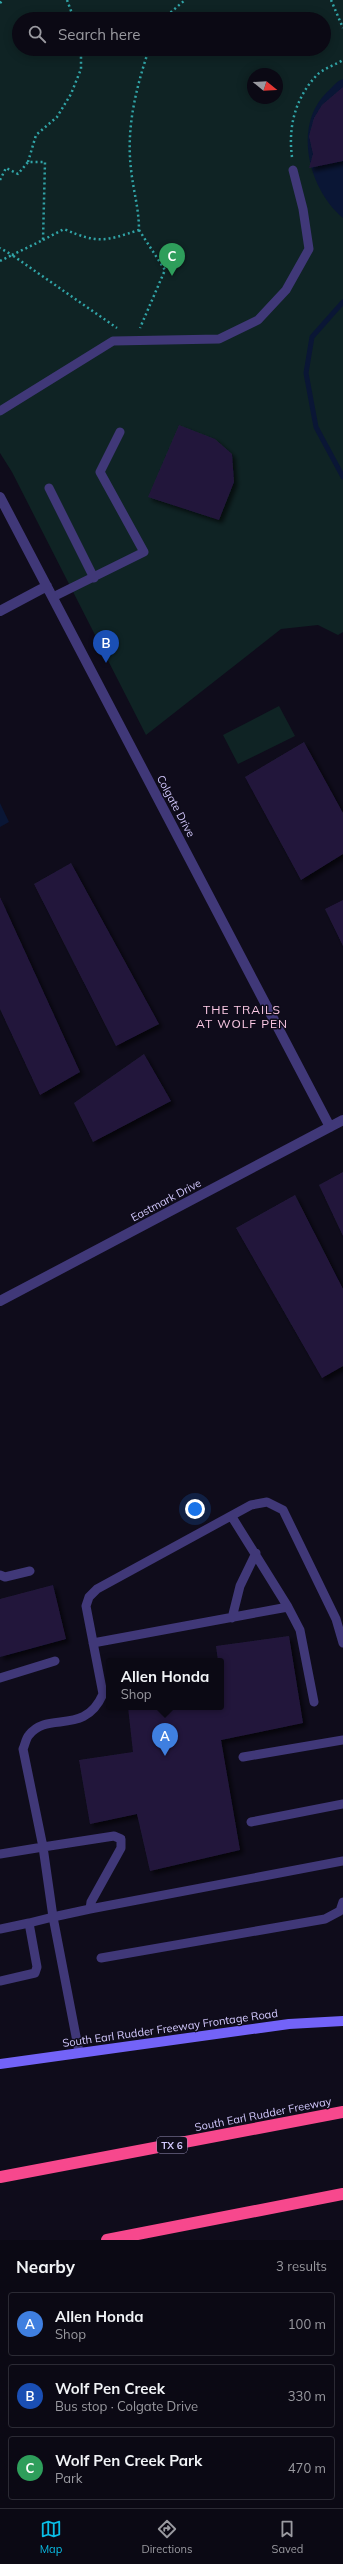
<!DOCTYPE html>
<html lang="en">
<head>
<meta charset="utf-8">
<style>
  :root { --surface:#0b0914; --page:#14121d; --text:#f1f3f6; --muted:#9a9aa0; --line:#2b2a34; --accent:#0abee6 }
  body { margin:0; font-family:Mulish,sans-serif; background:var(--page); color:var(--text) }
  .compass { position:absolute; left:247px; top:68px; width:36px; height:36px; border-radius:50%; background:var(--surface); box-shadow:0 2px 10px #0003; rotate:108deg }
  .you { position:absolute; left:195px; top:1509px; width:14px; height:14px; margin:-10px; border:3px solid #fff; border-radius:50%; background:#1a73e8; box-shadow:0 0 0 6px #1a73e833 }
  .badge { display:grid; place-items:center; width:26px; height:26px; border-radius:50%; background:var(--accent); color:#fff; font-size:13px; font-weight:700 }
  .pin { position:absolute; translate:-50% -33px; filter:drop-shadow(0 1px 2px #0008) }
  .pin::after { content:''; position:absolute; top:21px; width:14px; height:12px; background:inherit; clip-path:polygon(0 0,100% 0,50% 100%) }
  .popup { position:absolute; left:106px; top:1658px; width:118px; height:52px; box-sizing:border-box; display:grid; place-content:center; border-radius:4px; background:var(--surface); filter:drop-shadow(0 1px 3px #0005); font-size:13px; white-space:nowrap; color:var(--muted) }
  .popup b { font-size:15px; color:var(--text) }
  .popup::after { content:''; position:absolute; left:50%; top:100%; margin-left:-8px; border:8px solid transparent; border-top-color:var(--surface) }
  .list { margin:0; padding:0; list-style:none }
  h2 { display:flex; justify-content:space-between; align-items:center; height:52px; margin:0; padding:0 16px; font-size:17px }
  h2 small { font-size:13px; font-weight:400; color:var(--muted) }
  .list li { display:grid; grid-template-columns:26px 1fr auto; gap:12px; align-items:center; box-sizing:border-box; height:64px; margin:0 8px 8px; padding:0 8px; border:1px solid var(--line); border-radius:4px }
  .list b { display:block; font-size:15px; white-space:nowrap }
  .list p { margin:0; font-size:13px; white-space:nowrap; color:var(--muted) }
  .list em { font-size:13px; font-style:normal; color:var(--muted) }
  .icon { flex:none; width:22px; height:22px; fill:none; stroke:currentColor; stroke-width:2; stroke-linecap:round; stroke-linejoin:round }
  .map { position:relative; flex:none; width:343px; height:2240px; overflow:hidden }
  .search { position:absolute; background:var(--surface); box-shadow:0 2px 10px #0003; left:12px; right:12px; top:12px; height:44px; display:flex; align-items:center; gap:10px; box-sizing:border-box; padding:0 14px; border-radius:22px; color:var(--muted); font-size:15px }
  .sheet { height:268px; background:var(--surface) }
  nav { display:flex; justify-content:space-around; align-items:center; box-sizing:border-box; height:56px; border-top:1px solid var(--line); background:var(--surface); font-size:11px; color:var(--muted) }
  nav a { display:grid; justify-items:center; gap:2px }
  nav .on { color:var(--accent) }
  .map>svg:first-child { display:block }
</style>
</head>
<body>
<div class="map">
<svg width="343" height="2240" viewBox="0 0 343 2240">
  <defs>
    <filter id="shadow"><feDropShadow dx="3.5" dy="3.5" stdDeviation="2" flood-color="#0009"/></filter>
  </defs>
  <rect width="100%" height="100%" fill="#0f0c1b"/>
  <path fill="#0f2324" fill-rule="evenodd" d="M0,0H343V632L338,635L318,625L281,629L146,735L12,472L0,453ZM19,19H324V49H19ZM253,74H277V98H253Z
    M279,706L295,736L238,764L223,735Z"/>
  <path fill="#0a1635" d="M343,79V218C309,190 292,126 327,92C332,88 336,81 343,79Z
    M0,803L9,822L0,827Z"/>
  <g fill="none" stroke-linecap="round" stroke-linejoin="round">
    <path stroke="#0a1635" stroke-width="5" d="M343,302L312,337L306,373L316,427L343,477"/>
  </g>
  <path fill="#22193b" filter="url(#shadow)" d="M343,87V161L309,168L313,154L309,136L314,118L322,105Z
    M179,425L215,439L232,454L234,482L219,520L148,497Z
    M304,742L343,813V854L301,880L245,777Z
    M71,863L159,1024L116,1046L34,884Z
    M0,897L80,1072L40,1095L0,1009Z
    M343,900V946L325,909Z
    M144,1054L171,1101L93,1142L74,1103Z
    M343,1172V1236L319,1185Z
    M295,1195L343,1289V1366L322,1378L236,1228Z
    M53,1585L66,1639L0,1657V1599Z
    M289,1636L303,1723L221,1740L240,1850L150,1871L137,1814L90,1824L79,1760L133,1752L128,1707H221V1661H218L216,1646Z"/>
  <g fill="none" stroke-linecap="round" stroke-linejoin="round">
    <path stroke="#31a4a7" stroke-width="2.5" stroke-dasharray="2 3" stroke-linecap="butt" d="M67,0L74,19
      M331,0L343,28
      M0,3L3,0
      M163,19L185,0
      M292,157C288,127 295,99 316,76C322,69 335,65 343,60
      M28,162L36,135L57,117L71,94L81,69V49
      M0,180L6,168L18,174L28,162H45L43,240L12,255L0,248
      M139,230L165,270L140,328
      M43,240L64,229C98,244 105,241 139,230C139,208 133,190 131,169C126,128 136,88 149,49
      M0,261L12,255L117,328"/>
    <path stroke="#403878" stroke-width="9" d="M0,411L113,341L219,339L258,320L286,290L309,249L303,209L293,170
      M49,488L94,578
      M53,597L144,552L100,472L120,432
      M232,1517L288,1607
      M0,1575L5,1577L30,1571
      M232,1618L240,1586L256,1553
      M93,1643L288,1607L300,1630L314,1702
      M0,1678L55,1661
      M243,1757L343,1740
      M251,1822L343,1804
      M0,1854L43,1847L53,1917L90,1909L91,1902L121,1848V1839L114,1836L43,1847L23,1749C25,1745 26,1738 29,1735C48,1710 84,1737 103,1694L86,1606L89,1597L97,1589L251,1505L267,1502L283,1510L336,1619L343,1643
      M90,1909L343,1861
      M0,1929L29,1923
      M101,1958L325,1919L340,1911L343,1902
      M0,1981L35,1973L37,1967L29,1923L53,1917L79,2052"/>
    <path stroke="#403878" stroke-width="10" d="M0,497L330,1127
      M0,611L47,586
      M0,1301L343,1120"/>
    <path stroke="#7363f8" stroke-width="10" d="M0,2064L289,2024L343,2021"/>
    <path stroke="#f7488d" stroke-width="12" d="M0,2177L343,2112
      M107,2240L343,2194"/>
  </g>
  <g text-anchor="middle" stroke-width="3" stroke-linejoin="round" paint-order="stroke">
    <rect fill="#0f0c1b" stroke="#9890b9" stroke-width="1" x="157" y="2137" width="30" height="16" rx="3"/>
    <g font-size="10" font-weight="bold" fill="#d2c8fd">
      <text x="172" y="2149">TX 6</text>
    </g>
    <g font-size="11" fill="#d2c8fd" stroke="#0f0c1b">
      <text transform="translate(176 806) rotate(62)" y="4">Colgate Drive</text>
      <text transform="translate(166 1200) rotate(-28)" y="4">Eastmark Drive</text>
      <text transform="translate(170 2028) rotate(-8)" y="4">South Earl Rudder Freeway Frontage Road</text>
      <text transform="translate(263 2114) rotate(-11)" y="4">South Earl Rudder Freeway</text>
    </g>
    <g font-size="12" letter-spacing="1" fill="#fdcae6" stroke="#0f0c1b">
      <text x="242" y="1014">THE TRAILS<tspan x="242" dy="14">AT WOLF PEN</tspan></text>
    </g>
  </g>
</svg>
<svg class="compass" viewBox="-18 -18 36 36"><path d="M0-13l5 13h-10z" fill="#e53935"/><path d="M0 13l5-13h-10z" fill="#9a9aa0"/></svg>
<div class="you"></div>
<div class="pin badge" style="left:165px;top:1756px;background:#3f7fe0">A</div>
<div class="popup"><b>Allen Honda</b>Shop</div>
<div class="pin badge" style="left:106px;top:663px;background:#1a4fb4">B</div>
<div class="pin badge" style="left:172px;top:276px;background:#2e9e5b">C</div>
<div class="search"><svg class="icon" aria-label="search" viewBox="0 0 24 24"><circle cx="10" cy="10" r="6"/><path d="M15 15l6 6"/></svg>Search here</div>
</div>
<section class="sheet">
<h2>Nearby<small>3 results</small></h2>
<ul class="list">
<li><span class="badge" style="background:#3f7fe0">A</span><div><b>Allen Honda</b><p>Shop</p></div><em>100 m</em></li>
<li><span class="badge" style="background:#1a4fb4">B</span><div><b>Wolf Pen Creek</b><p>Bus stop · Colgate Drive</p></div><em>330 m</em></li>
<li><span class="badge" style="background:#2e9e5b">C</span><div><b>Wolf Pen Creek Park</b><p>Park</p></div><em>470 m</em></li>
</ul>
</section>
<nav>
<a class="on"><svg class="icon" aria-label="map" viewBox="0 0 24 24"><path d="M3 6l6-2 6 2 6-2v14l-6 2-6-2-6 2zM9 4v14M15 6v14"/></svg>Map</a>
<a><svg class="icon" aria-label="directions" viewBox="0 0 24 24"><path d="M12 3l9 9-9 9-9-9zM9 14v-3h6M13 9l2 2-2 2"/></svg>Directions</a>
<a><svg class="icon" aria-label="saved" viewBox="0 0 24 24"><path d="M7 4h10v16l-5-4-5 4z"/></svg>Saved</a>
</nav>
</body>
</html>
